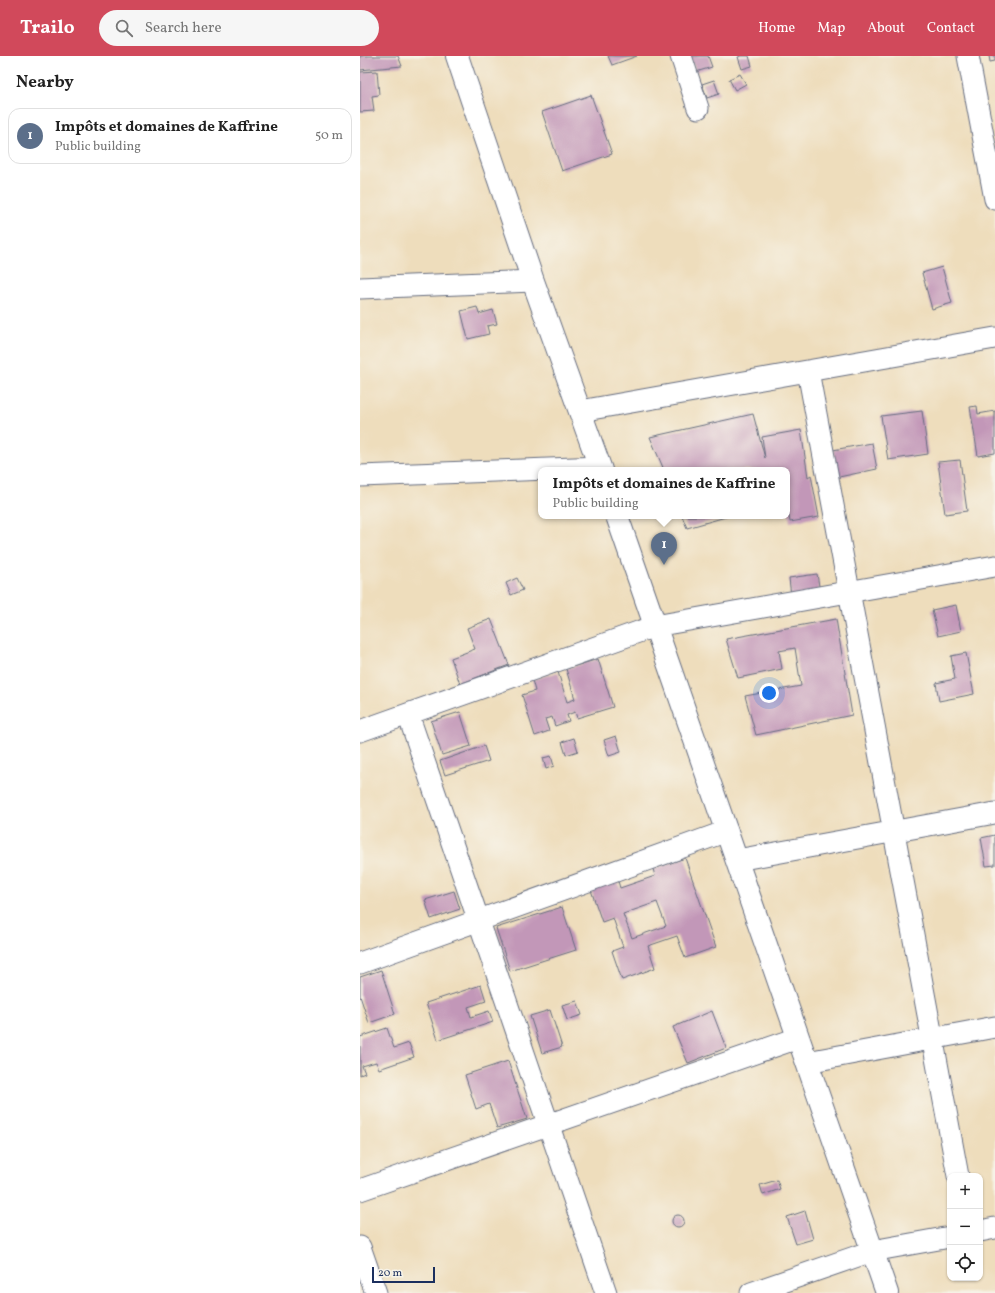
<!DOCTYPE html>
<html lang="en">
<head>
<meta charset="utf-8">
<style>
  :root { --surface:#fff; --page:#f6f6f6; --text:#222; --muted:#767676; --line:#e0e0e0; --accent:#d1495b }
  body { margin:0; font-family:Vollkorn,serif; background:var(--page); color:var(--text) }
  .controls { position:absolute; right:12px; bottom:12px; display:grid; overflow:hidden; border-radius:8px; box-shadow:0 1px 3px #0004 }
  .controls button { width:36px; height:36px; display:grid; place-items:center; padding:0; border:0; border-bottom:1px solid var(--line); background:var(--surface); color:var(--text); font:20px sans-serif }
  .scale { position:absolute; left:12px; bottom:10px; width:63px; box-sizing:border-box; padding-left:4px; border:2px solid #1b2f5e; border-top:0; font-size:11px; line-height:14px; white-space:nowrap; color:#1b2f5e; -webkit-text-stroke:3px #f7f3e8; paint-order:stroke }
  .you { position:absolute; left:409px; top:637px; width:14px; height:14px; margin:-10px; border:3px solid #fff; border-radius:50%; background:#1a73e8; box-shadow:0 0 0 6px #1a73e833 }
  .badge { display:grid; place-items:center; width:26px; height:26px; border-radius:50%; background:var(--accent); color:#fff; font-size:13px; font-weight:700 }
  .pin { position:absolute; translate:-50% -33px; filter:drop-shadow(0 1px 2px #0008) }
  .pin::after { content:''; position:absolute; top:21px; width:14px; height:12px; background:inherit; clip-path:polygon(0 0,100% 0,50% 100%) }
  .popup { position:absolute; left:178px; top:411px; width:252px; height:52px; box-sizing:border-box; display:grid; place-content:center; border-radius:8px; background:var(--surface); filter:drop-shadow(0 1px 3px #0005); font-size:13px; white-space:nowrap; color:var(--muted) }
  .popup b { font-size:15px; color:var(--text) }
  .popup::after { content:''; position:absolute; left:50%; top:100%; margin-left:-8px; border:8px solid transparent; border-top-color:var(--surface) }
  .list { margin:0; padding:0; list-style:none }
  h2 { display:flex; justify-content:space-between; align-items:center; height:52px; margin:0; padding:0 16px; font-size:17px }
  h2 small { font-size:13px; font-weight:400; color:var(--muted) }
  .list li { display:grid; grid-template-columns:26px 1fr auto; gap:12px; align-items:center; box-sizing:border-box; height:56px; margin:0 8px 8px; padding:0 8px; border:1px solid var(--line); border-radius:12px }
  .list b { display:block; font-size:15px; white-space:nowrap }
  .list p { margin:0; font-size:13px; white-space:nowrap; color:var(--muted) }
  .list em { font-size:13px; font-style:normal; color:var(--muted) }
  .icon { flex:none; width:22px; height:22px; fill:none; stroke:currentColor; stroke-width:2; stroke-linecap:round; stroke-linejoin:round }
  .map { position:relative; flex:none; width:635px; height:1237px; overflow:hidden }
  header { display:flex; align-items:center; gap:24px; box-sizing:border-box; height:56px; padding:0 20px; background:var(--accent); color:#fff }
  header strong { font-size:19px }
  nav { display:flex; gap:22px; margin-inline-start:auto; font-size:14px }
  .search { width:280px; height:36px; background:var(--page); display:flex; align-items:center; gap:10px; box-sizing:border-box; padding:0 14px; border-radius:22px; color:var(--muted); font-size:15px }
  main { display:flex }
  aside { flex:1; background:var(--surface) }
  .map>svg:first-child { display:block }
</style>
</head>
<body>
<header>
<strong>Trailo</strong>
<div class="search"><svg class="icon" aria-label="search" viewBox="0 0 24 24"><circle cx="10" cy="10" r="6"/><path d="M15 15l6 6"/></svg>Search here</div>
<nav><a>Home</a><a>Map</a><a>About</a><a>Contact</a></nav>
</header>
<main>
<aside>
<h2>Nearby<small></small></h2>
<ul class="list">
<li><span class="badge" style="background:#5c6f8a">1</span><div><b>Impôts et domaines de Kaffrine</b><p>Public building</p></div><em>50 m</em></li>
</ul>
</aside>
<div class="map">
<svg width="635" height="1237" viewBox="0 0 635 1237">
  <rect width="100%" height="100%" fill="#f7f3e8"/>
  <filter id="ink" filterUnits="userSpaceOnUse"><feTurbulence type="fractalNoise" baseFrequency=".025" numOctaves="2"/><feDisplacementMap in="SourceGraphic" scale="8" xChannelSelector="R" yChannelSelector="G"/><feConvolveMatrix kernelMatrix="1 2 1 2 8 2 1 2 1" color-interpolation-filters="sRGB"/></filter>
  <filter id="wash" filterUnits="userSpaceOnUse"><feTurbulence type="fractalNoise" baseFrequency=".012" numOctaves="4" result="noise"/><feDisplacementMap in="SourceGraphic" scale="16" xChannelSelector="R" yChannelSelector="G"/><feGaussianBlur stdDeviation="0.9" result="paint"/><feColorMatrix in="noise" values="0 0 0 0 0 0 0 0 0 0 0 0 0 0 0 0 0 1.4 0 .05"/><feComposite in="paint" operator="in"/></filter>
  <g filter="url(#wash)">
    <rect width="100%" height="100%" fill="#eeddbc"/>
    <g id="blocks">
      <path fill="#c297b8" fill-rule="evenodd" d="M0,0H38L42,10L0,14Z
        M248,0H277L252,9Z
        M330,0H348L352,11L336,16Z
        M381,0H389L392,10L382,13L378,1Z
        M629,0H635V5L630,6Z
        M17,15L19,39L12,40L14,55L0,56V16Z
        M380,18L386,28L375,34L369,23Z
        M354,24L359,38L347,42L342,28Z
        M231,39L252,98L202,115L182,56Z
        M582,211L592,247L572,253L562,217Z
        M117,251L119,258L133,254L137,268L127,270L129,278L108,283L101,255Z
        M617,350L618,358L635,355V397L618,400L610,351Z
        M562,355L568,398L528,404L521,360Z
        M393,358L405,402L402,381L441,374L448,421L451,419L459,461L430,466L427,448V414H304L290,381Z
        M512,387L517,413L479,421L473,394Z
        M600,404L607,455L585,458L578,406Z
        M322,460H369L327,472Z
        M457,518L460,536L431,540L429,522Z
        M157,522L163,534L151,539L146,527Z
        M596,549L601,575L578,580L572,554Z
        M131,563L149,609L100,628L91,602L115,593L107,572Z
        M476,563L492,659L396,679L385,640L441,630L435,592L419,595L422,613L378,622L366,583Z
        M606,597L614,638L579,645L576,627L595,623L591,600Z
        M238,603L253,651L217,662L215,656L207,659L209,665L195,670L192,661L185,663L189,675L175,680L162,639L175,635L172,624L198,616L207,646L215,643L206,613Z
        M100,656L111,690L82,699L71,665Z
        M256,680L261,696L249,700L244,684Z
        M214,682L218,695L206,699L202,686Z
        M124,690L129,705L85,719L80,705Z
        M191,700L194,710L186,713L183,702Z
        M635,779V809L626,810L621,782Z
        M325,802L356,891L325,902L317,880L288,890L295,912L262,924L252,895L263,891L253,862L242,866L231,834L258,825L260,832L295,820L293,813ZM297,846L306,870L272,882L263,858Z
        M94,835L100,853L71,863L65,844Z
        M202,851L216,894L150,915L136,872Z
        M21,914L35,958L9,967L0,940V921Z
        M121,929L126,945L108,951L111,961L129,955L133,966L78,984L66,947Z
        M217,945L222,959L207,964L202,949Z
        M190,954L202,991L182,997L170,960Z
        M352,955L366,992L328,1007L313,971Z
        M27,972L34,992L49,987L54,1001L19,1013L16,1006L2,1010L5,1017L0,1019V981Z
        M148,1005L167,1063L137,1072L129,1048L116,1053L105,1019Z
        M417,1124L420,1133L403,1139L400,1129Z
        M445,1155L453,1183L436,1188L427,1161Z
        M312 1165a6 6 0 1 1 12 0a6 6 0 1 1-12 0Z"/>
    </g>
  </g>
  <g filter="url(#ink)">
    <use href="#blocks" fill-opacity="0" stroke="#656c7f" stroke-width="1"/>
    <g fill="none" stroke-linecap="round" stroke-linejoin="round">
      <g stroke="#656c7f" stroke-width="23">
        <path id="minor" d="M321,0L338,52
          M608,0L635,143
          M0,232L173,225
          M448,315L598,1120
          M220,355L635,282
          M0,420L240,411
          M48,658L246,1237
          M0,675L295,570L635,510
          M377,804L635,757
          M0,907L367,775
          M447,1006L635,971
          M0,1134L438,982
          M620,1175L635,1172
          M0,1191L16,1237
          M391,1237L512,1195L590,1181"/>
      </g>
      <g stroke="#656c7f" stroke-width="24">
        <path id="highway" d="M97,0L173,225L241,414
          M257,460L527,1237"/>
      </g>
      <use href="#minor" stroke="#fff" stroke-width="21"/>
      <use href="#highway" stroke="#fff" stroke-width="22"/>
    </g>
  </g>
</svg>
<div class="controls">
<button>+</button>
<button>−</button>
<button><svg class="icon" aria-label="locate" viewBox="0 0 24 24"><circle cx="12" cy="12" r="6"/><path d="M12 2v4M12 18v4M2 12h4M18 12h4"/></svg></button>
</div>
<div class="scale">20 m</div>
<div class="you"></div>
<div class="pin badge" style="left:304px;top:509px;background:#5c6f8a">1</div>
<div class="popup"><b>Impôts et domaines de Kaffrine</b>Public building</div>
</div>
</main>
</body>
</html>
